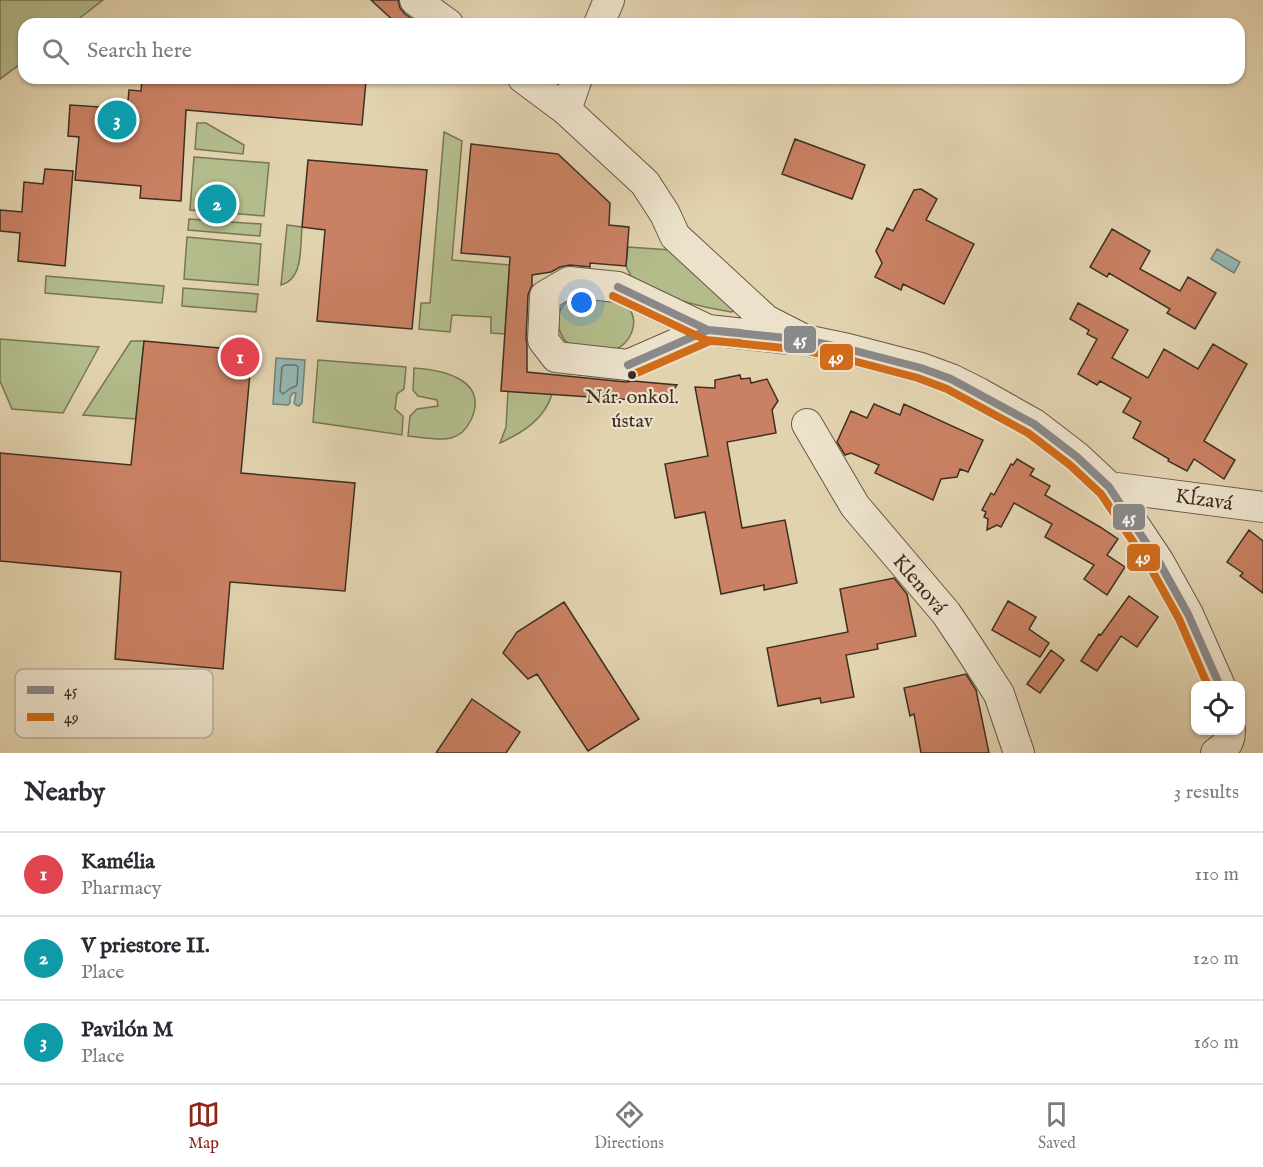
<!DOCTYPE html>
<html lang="en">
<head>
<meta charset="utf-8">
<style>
  :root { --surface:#fff; --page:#f7f7f7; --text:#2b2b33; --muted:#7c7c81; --line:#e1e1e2; --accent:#8f2418 }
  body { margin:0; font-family:"IM FELL English",serif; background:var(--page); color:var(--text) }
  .controls { position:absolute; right:18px; bottom:18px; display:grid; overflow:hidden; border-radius:12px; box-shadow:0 2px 4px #0004 }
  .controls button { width:54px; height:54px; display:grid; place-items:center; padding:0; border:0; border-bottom:2px solid var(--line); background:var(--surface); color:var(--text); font:30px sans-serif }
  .you { position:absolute; left:582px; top:303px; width:21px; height:21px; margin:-15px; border:4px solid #fff; border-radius:50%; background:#1a73e8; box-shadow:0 0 0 9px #1a73e833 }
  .badge { display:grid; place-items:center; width:39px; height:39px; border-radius:50%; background:var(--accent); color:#fff; font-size:20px; font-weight:700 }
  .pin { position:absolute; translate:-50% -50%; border:3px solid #fff; box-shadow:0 2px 6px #0006 }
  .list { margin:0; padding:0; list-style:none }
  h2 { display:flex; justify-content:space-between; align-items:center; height:78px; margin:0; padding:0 24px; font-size:26px }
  h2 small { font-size:20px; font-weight:400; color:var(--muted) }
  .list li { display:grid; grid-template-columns:39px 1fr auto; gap:18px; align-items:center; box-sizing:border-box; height:84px; padding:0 24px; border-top:2px solid var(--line) }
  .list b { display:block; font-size:22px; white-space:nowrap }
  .list p { margin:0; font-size:20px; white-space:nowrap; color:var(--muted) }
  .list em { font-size:20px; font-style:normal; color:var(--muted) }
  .icon { flex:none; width:33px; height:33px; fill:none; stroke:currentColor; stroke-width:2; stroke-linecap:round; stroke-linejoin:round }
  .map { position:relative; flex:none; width:1263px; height:753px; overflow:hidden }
  .search { position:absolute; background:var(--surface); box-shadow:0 2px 4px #0004; left:18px; right:18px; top:18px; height:66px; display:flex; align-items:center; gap:15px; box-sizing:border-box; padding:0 21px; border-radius:18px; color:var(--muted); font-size:22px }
  .sheet { height:330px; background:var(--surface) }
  nav { display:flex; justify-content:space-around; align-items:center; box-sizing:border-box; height:84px; border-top:2px solid var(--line); background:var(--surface); font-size:16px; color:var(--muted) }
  nav a { display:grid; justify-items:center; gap:3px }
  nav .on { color:var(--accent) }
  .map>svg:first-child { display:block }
</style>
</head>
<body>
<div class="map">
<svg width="1263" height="753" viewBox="0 0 1263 753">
  <rect width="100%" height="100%" fill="#e2d3af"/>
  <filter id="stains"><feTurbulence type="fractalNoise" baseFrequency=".00333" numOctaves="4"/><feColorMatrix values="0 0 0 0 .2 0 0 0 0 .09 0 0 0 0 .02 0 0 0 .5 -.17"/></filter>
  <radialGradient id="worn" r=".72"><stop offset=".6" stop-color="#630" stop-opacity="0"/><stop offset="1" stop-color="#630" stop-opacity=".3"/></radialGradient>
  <path fill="#b3bc8b" stroke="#787656" stroke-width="1.5" d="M0,0H103L72,24H24V61L0,79Z
    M197,123H206L244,145L243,154L195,149Z
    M444,132L462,141L452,260L510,265L505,334L491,333V317L452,315L450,332L419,329L421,303H430Z
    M194,157L269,163L264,216L190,210Z
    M189,219L261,224L260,236L188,230Z
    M287,225L302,227C300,246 304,279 281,285Z
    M187,237L261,244L258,285L184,279Z
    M628,247L671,250L735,311L731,312L705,307L678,300L632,278L626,266Z
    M46,276L164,286L162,303L45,293Z
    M183,288L258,294L256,312L182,306Z
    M579,295C587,295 598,293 607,296C611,297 627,307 630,310C639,324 630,343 616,349C610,351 604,350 598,349C591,349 581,349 575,347C558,341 553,318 564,304C568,299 573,297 579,295Z
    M0,339L99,347L63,413L12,409L0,381Z
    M131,341H144L136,419L83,415Z
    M318,360L406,367L404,389L397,394L395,409L403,416L402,435L313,422Z
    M414,368C444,370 489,380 471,420C467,428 460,436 451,438C440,441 420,437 408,436L410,416L417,409L438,406L437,400L418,396L413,390Z
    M508,391L552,394C545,419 522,433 500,443L506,427Z"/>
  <path fill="#96b6b2" stroke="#738078" stroke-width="1.5" d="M1217,249L1240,262L1234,273L1211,259Z
    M276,358L305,360L302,403L299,406L296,405L294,403L296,393H293L290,397V403L288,405L273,404Z"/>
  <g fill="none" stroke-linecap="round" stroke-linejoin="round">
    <path stroke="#6a726a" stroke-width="1.5" d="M285,365H296L298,367L297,384L296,386L291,388L283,394L280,391L282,367Z"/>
  </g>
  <path fill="#ca8163" stroke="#3e2f22" stroke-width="1.5" d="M371,0H398L400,8L405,14L415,21L412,24H397Z
    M154,78H325L366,81L362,125L186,110L181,201L140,198L141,186L75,180L79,137L68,136L70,105L116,108V100L128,101L129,90L141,91L142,80H154Z
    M795,139L865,165L852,199L782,174Z
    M471,144L558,154L610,203L609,225L629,227L626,266L590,263V267L570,265L560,267L551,272L532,275V285L528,295L526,339L527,345V372L626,382L633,381L677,385L665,402L501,391L510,257L461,253Z
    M308,160L427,170L412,329L317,321L325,230L302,227Z
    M45,169L73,171L65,266L18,261L20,233L0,231V210L22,212L24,182L43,184Z
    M921,189L937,199L926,220L974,244L944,304L903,284L901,290L875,277L882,263L876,251L887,228L893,231L914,190Z
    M1112,229L1150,251L1140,269L1180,291L1188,277L1216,293L1195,329L1167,313L1170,309L1109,273L1107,277L1090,267Z
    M1078,303L1128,330L1112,358L1148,378L1164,349L1198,369L1213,344L1247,364L1204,441L1235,460L1224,479L1194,459L1187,471L1168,461L1169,459L1133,438L1141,422L1123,412L1131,398L1100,381L1097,385L1078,374L1097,339L1087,334L1089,330L1070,319Z
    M144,341L252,351L241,473L355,483L345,591L230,582L223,669L115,659L121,572L0,561V453L131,465Z
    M740,375L741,379L750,378L751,383L767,379L778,401L772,410L776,433L727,442L742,528L785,520L797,583L764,590V585L721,594L705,512L675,518L665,464L708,456L695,387L715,388V380Z
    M874,404L900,415L904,404L983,440L968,472L960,469L957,477L941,479L933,500L875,473L879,465L851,453L845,455L837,442L851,411L867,418Z
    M1017,459L1034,469L1030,475L1050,486L1045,495L1100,527L1118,539L1107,555L1125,567L1107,595L1084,579L1094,565L1045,537L1052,524L1014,503L1001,527L997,525L987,530L988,519L984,517L986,512L982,510L991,493L994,495L1011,464L1013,465Z
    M1249,530L1263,541V593L1240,576L1243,573L1227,562Z
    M894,578L907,594L916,636L877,644L878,649L846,655L854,697L821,703L820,698L778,706L767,648L848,632L840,589Z
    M1129,596L1158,617L1137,647L1121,636L1097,671L1081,661L1099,634L1101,635Z
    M1008,601L1036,617L1029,629L1049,643L1040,657L992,630Z
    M564,602L639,719L588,751L537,674L528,679L503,653L517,632Z
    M1051,650L1064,660L1040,693L1027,684Z
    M966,674L976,690L989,753H921L914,714L910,716L904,688Z
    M472,699L520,732L506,753H436Z"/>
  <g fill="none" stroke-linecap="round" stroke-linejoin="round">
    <g stroke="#675845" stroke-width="32">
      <path id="minor" d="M415,0L448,24
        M599,24L609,0
        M523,78L566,110L645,183L665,214L675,236L766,320L805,340L848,349L921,368L951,379L979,393L1034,424L1077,457L1109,487L1159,562L1188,614L1220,686
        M566,110L577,78
        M708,330L628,365L556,357L543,340L545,296L569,282L618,287L708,330L790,339
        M807,424L855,506L946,613L966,643L999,694L1019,753
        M1109,487L1263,507
        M1216,753C1226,746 1230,743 1230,730"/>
    </g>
    <use href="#minor" stroke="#ece2cb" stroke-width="30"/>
    <g stroke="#ece2cb" stroke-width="12">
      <path id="bus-1" d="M618,287L708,330L805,340L848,349L921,368L951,379L1034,424L1077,457L1109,487L1159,562L1188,614L1220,686
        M628,365L708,330L741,333"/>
    </g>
    <g stroke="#ece2cb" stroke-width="12">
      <path id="bus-2" d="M613,296L706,340L803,350L846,359L918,378L947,389L1028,433L1070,465L1101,494L1150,567L1179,619L1208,686
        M632,375L710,341L740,343"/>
    </g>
    <use href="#bus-1" stroke="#898989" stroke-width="8"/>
    <use href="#bus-2" stroke="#d16c1a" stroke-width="8"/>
  </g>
  <circle fill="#3e2f22" stroke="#ece2cb" stroke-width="2" cx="632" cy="375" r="5"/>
  <g text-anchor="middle" stroke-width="4.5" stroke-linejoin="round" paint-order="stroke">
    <g font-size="20" fill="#3e2f22" stroke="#ece2cb">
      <text x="632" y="403">Nár. onkol.<tspan x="632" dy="24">ústav</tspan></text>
    </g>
    <g font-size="21" fill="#3e2f22" stroke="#ece2cb">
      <text transform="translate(1204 499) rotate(8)" y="7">Kĺzavá</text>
      <text transform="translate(920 584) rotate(50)" y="7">Klenová</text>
    </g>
  </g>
  <rect x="15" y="669" width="198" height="69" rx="9" fill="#ece2cb" stroke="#b8ac98" stroke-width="1.5"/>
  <rect x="27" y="686" width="27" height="8" fill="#898989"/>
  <rect x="27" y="713" width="27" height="8" fill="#d16c1a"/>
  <g font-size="16" fill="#3e2f22">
    <text x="64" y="696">45</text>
    <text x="64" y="723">49</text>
  </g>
  <g stroke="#ece2cb" stroke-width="2">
    <rect x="783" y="325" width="34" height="29" rx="6" fill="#898989"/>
    <rect x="819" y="343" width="35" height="28" rx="6" fill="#d16c1a"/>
    <rect x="1112" y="503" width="34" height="28" rx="6" fill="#898989"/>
    <rect x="1126" y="543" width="35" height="29" rx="6" fill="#d16c1a"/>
  </g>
  <g font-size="16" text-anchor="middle" font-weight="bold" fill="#fff">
    <text x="800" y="345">45</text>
    <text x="836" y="363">49</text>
    <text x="1129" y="523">45</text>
    <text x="1143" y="563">49</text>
  </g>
  <rect width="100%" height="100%" filter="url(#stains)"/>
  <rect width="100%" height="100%" fill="url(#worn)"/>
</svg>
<div class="controls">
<button><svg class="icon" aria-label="locate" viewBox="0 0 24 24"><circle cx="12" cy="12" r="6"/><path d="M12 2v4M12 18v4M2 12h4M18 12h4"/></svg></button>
</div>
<div class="you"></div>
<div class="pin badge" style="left:240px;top:357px;background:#e0444e">1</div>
<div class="pin badge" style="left:217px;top:204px;background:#0f9aa8">2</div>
<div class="pin badge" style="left:117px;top:120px;background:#0f9aa8">3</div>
<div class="search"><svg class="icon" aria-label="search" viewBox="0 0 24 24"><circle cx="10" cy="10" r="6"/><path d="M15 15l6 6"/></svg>Search here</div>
</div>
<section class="sheet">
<h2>Nearby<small>3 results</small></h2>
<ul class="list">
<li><span class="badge" style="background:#e0444e">1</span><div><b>Kamélia</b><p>Pharmacy</p></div><em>110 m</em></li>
<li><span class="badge" style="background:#0f9aa8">2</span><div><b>V priestore II.</b><p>Place</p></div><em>120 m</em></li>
<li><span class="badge" style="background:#0f9aa8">3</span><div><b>Pavilón M</b><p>Place</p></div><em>160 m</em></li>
</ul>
</section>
<nav>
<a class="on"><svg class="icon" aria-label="map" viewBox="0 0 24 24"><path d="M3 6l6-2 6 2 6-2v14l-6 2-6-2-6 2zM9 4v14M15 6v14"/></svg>Map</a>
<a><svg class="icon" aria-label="directions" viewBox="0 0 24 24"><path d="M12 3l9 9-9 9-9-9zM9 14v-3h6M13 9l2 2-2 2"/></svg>Directions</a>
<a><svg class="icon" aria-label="saved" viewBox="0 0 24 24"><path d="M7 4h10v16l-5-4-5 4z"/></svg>Saved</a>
</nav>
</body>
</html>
